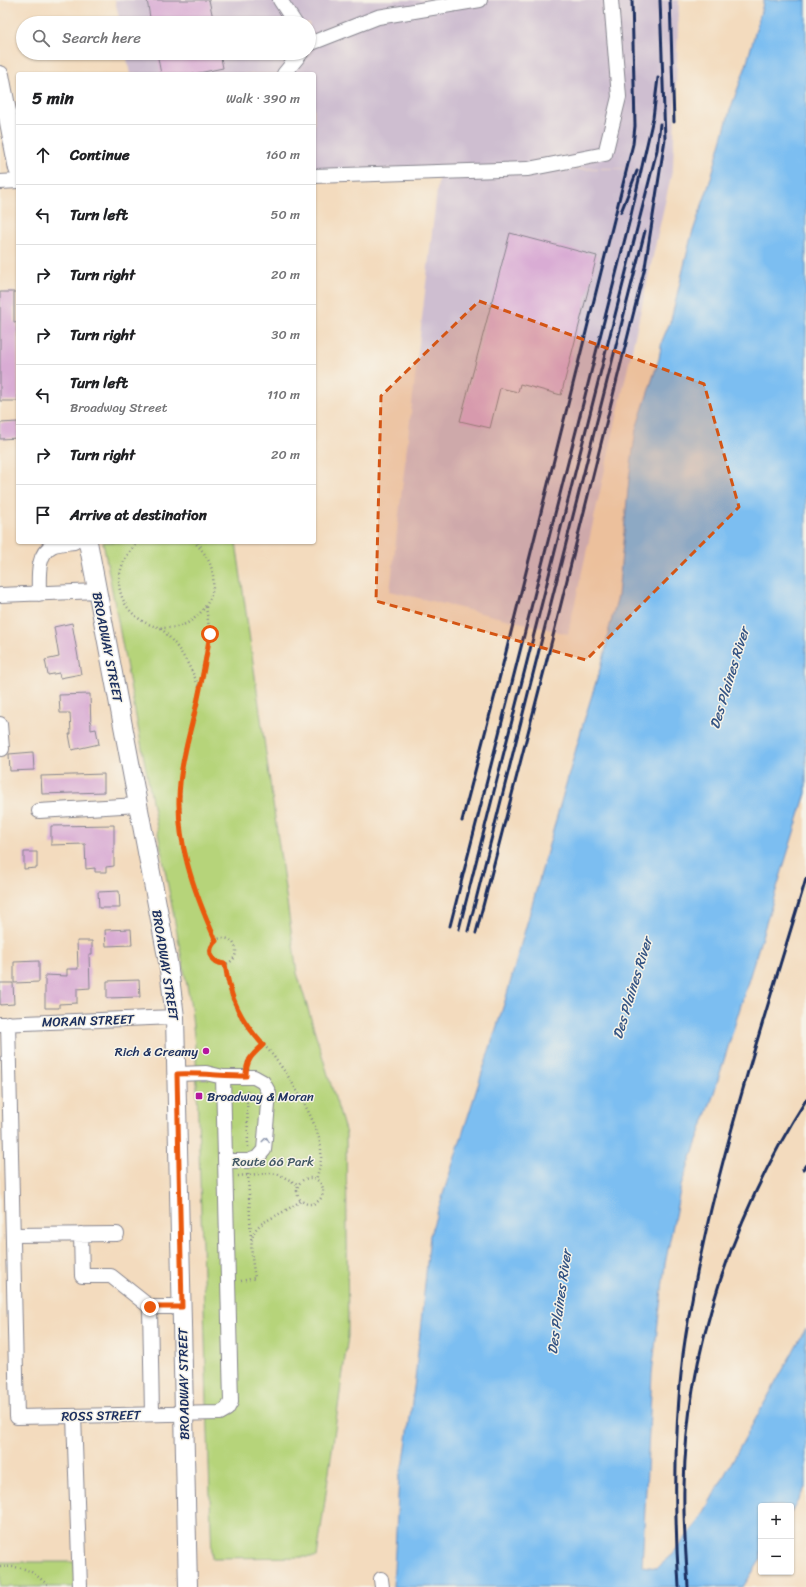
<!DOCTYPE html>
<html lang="en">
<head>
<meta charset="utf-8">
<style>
  :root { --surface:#fff; --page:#f6f6f6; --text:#202124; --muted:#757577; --line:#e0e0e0 }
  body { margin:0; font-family:Sriracha,sans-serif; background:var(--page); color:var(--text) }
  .controls { position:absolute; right:12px; bottom:12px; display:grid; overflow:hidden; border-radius:4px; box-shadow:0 1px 3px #0004 }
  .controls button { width:36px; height:36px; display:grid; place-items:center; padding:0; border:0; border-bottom:1px solid var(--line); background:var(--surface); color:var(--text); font:20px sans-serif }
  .stop { position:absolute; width:12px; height:12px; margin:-9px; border:3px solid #ea580c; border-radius:50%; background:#fff }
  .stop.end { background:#ea580c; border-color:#fff; box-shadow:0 1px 4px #0008 }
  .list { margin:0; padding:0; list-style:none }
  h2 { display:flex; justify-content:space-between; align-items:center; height:52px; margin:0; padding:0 16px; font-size:17px }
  h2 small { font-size:13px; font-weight:400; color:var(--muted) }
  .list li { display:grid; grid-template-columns:26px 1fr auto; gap:12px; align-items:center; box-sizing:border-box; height:60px; padding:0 16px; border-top:1px solid var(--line) }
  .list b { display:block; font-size:15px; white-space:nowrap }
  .list p { margin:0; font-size:13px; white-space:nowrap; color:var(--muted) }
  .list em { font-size:13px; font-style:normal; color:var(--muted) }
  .icon { flex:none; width:22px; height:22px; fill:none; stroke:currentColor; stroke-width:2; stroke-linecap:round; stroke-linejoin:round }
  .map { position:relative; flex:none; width:806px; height:1587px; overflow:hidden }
  .search { position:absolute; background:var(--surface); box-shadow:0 1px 3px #0004; left:16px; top:16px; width:300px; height:44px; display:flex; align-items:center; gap:10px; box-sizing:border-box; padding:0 14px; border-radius:22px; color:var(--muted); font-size:15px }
  .panel { position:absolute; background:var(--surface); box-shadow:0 1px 3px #0004; left:16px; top:72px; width:300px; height:472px; border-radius:4px }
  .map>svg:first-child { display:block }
</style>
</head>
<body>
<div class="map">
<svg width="806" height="1587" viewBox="0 0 806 1587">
  <rect width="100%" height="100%" fill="#f7f3e8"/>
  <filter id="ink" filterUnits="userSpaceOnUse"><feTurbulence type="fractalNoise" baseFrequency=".025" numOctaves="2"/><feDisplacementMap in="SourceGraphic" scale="8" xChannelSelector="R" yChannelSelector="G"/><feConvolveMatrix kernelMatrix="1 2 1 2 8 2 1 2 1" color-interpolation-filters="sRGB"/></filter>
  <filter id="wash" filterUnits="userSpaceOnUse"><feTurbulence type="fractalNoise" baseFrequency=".012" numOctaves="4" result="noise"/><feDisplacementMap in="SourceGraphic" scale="16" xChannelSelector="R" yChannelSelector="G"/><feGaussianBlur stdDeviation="0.9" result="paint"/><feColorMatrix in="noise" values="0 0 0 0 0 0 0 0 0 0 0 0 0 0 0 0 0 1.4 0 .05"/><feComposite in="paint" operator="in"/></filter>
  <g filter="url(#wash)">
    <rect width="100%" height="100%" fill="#f3dbbe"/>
    <path fill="#cebed0" d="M115,0H679L673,167L568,634L390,591L439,173L642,168L314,170V74H130L126,53H309V23H120Z"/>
    <path fill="#b6d47a" stroke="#68826c" d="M103,542H236L297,973L346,1134L348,1336L317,1557L212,1558L196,1056L191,1007Z
      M0,1562H75V1587H0Z"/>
    <path fill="#7cbef1" stroke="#4c76a8" d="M764,0H806V793L713,1096L681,1186L665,1264L652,1373L642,1566L657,1568L670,1557L699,1521L806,1328V1486L791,1513V1506H761V1559L743,1587H393L399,1477L404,1462L415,1380L430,1235L505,1001L583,724L605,653L609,629L618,596L629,479L636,429L659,359L662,341L671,320L691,237L709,185L730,110L746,66Z"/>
    <g id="blocks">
      <path fill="#d9acd4" d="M147,0H209L214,23H151Z
        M157,53H220L223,68L194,74H161Z
        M510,233L597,256L561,395L520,384L518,392L500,388L490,428L460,421Z
        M0,292H14V322H17L18,401H0Z
        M18,422V438L0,439V423Z
        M72,623L81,674L60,678L59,673L48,675L45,660L59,657L54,627Z
        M90,694L91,730L96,729L99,744L72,750L69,734H71L70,713H60L59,695Z
        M33,752L34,770L10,771L9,754Z
        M104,774V792L42,794L41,776Z
        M114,825V866L106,867V872H95V868L86,869L85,844L51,845V826Z
        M24,852H37V868L24,869Z
        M119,891L120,908H99L98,892Z
        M131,929L132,945L106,946L105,930Z
        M77,941H92V954H89L90,988L77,989V1003L59,1004V1008H45V975L67,976V969H78Z
        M39,961V982L14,983V962Z
        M139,980L140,997L107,998V981Z
        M0,983H13L14,1004L0,1005Z"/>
    </g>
  </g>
  <g filter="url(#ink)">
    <use href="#blocks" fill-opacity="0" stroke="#87858e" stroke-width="1"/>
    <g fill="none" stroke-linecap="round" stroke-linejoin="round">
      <g stroke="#87858e" stroke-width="16">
        <path id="minor" d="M280,0L295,23
          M309,44L378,17L480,0
          M284,74L301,53
          M314,176L528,169L605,154L619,97L611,0
          M0,182L18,181
          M39,594C39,579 36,554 52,546C58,543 67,543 74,542
          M0,595L98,591
          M0,724L2,749
          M39,811L138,805
          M8,1023L17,1417L220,1413L227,1409L231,1402L223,1077L206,1073L177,1074
          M0,1024L175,1017
          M223,1077H254L263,1082L269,1093L264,1150L257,1158L248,1161H225
          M81,1234L82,1276H111L150,1307L152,1414
          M14,1235L117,1234
          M150,1307H182
          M74,1416L80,1587
          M381,1579L382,1587"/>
      </g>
      <g stroke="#87858e" stroke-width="20">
        <path id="major" d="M0,75L18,169
          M88,542L168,962L175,1017L188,1587"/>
      </g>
      <path stroke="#87858e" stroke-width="2.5" stroke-dasharray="1 3" stroke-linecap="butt" d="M138,542C83,598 162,657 201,612C207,605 212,596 213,587C215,568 207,554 194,542
        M199,542L202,549
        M206,607L210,634L193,722L183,757L180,785V817L183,851L193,885L216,941
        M161,628C179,647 189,663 199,687
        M210 951a13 13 0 1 1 26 0a13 13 0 1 1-26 0Z
        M225,964C227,983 231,999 240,1016C250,1033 266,1045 277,1061C292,1080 320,1126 321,1150C322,1161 319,1169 316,1180
        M247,1063L249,1058L263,1045
        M247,1090L248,1147
        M248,1174L251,1240
        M238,1176L269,1173L278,1174L299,1185
        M297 1191a13 13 0 1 1 26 0a13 13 0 1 1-26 0Z
        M241,1281L255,1278C244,1215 258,1231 302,1200
        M0,1567C27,1566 31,1570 50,1587"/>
      <use href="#minor" stroke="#fff" stroke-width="14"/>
      <use href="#major" stroke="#fff" stroke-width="18"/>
      <path stroke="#1b2f5e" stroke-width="3" d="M670,0L674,122
        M621,212L637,171
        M462,821L503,664L633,144L635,126L632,0
        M450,926L630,219L653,118L658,78
        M459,929L657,150L660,124
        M468,931L645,231
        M476,933L552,640L645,267L665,139L660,0
        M803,1169L806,1165
        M679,1587C674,1510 674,1432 683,1354C689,1310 698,1266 708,1222C735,1106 772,993 806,879
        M688,1587C686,1554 683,1521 684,1487C686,1351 734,1214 806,1100"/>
    </g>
    <defs><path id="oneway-chevron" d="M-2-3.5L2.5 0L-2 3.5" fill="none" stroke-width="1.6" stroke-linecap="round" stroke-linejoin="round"/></defs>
    <use stroke="#8d97ae" href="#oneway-chevron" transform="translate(266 1140) rotate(-83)"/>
  </g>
  <g fill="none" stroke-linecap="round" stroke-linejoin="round" filter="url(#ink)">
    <path stroke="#ea580c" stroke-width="5" d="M150,1307H182L177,1074C200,1073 223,1076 246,1076C246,1060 252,1055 263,1045C240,1019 230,999 225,964C211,963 206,950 216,941C194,892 174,838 180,783C182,762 187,743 192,723C200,694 205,664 210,634"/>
  </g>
  <path fill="#d45514" fill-opacity="0.2" stroke="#d45514" stroke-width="3" stroke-dasharray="8 5" stroke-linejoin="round" d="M479,301L704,384L739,507L586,660L376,601L381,396Z"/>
  <g fill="#b5179e" stroke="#f7f3e8" stroke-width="1.5">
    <circle cx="206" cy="1051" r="4"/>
    <rect x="195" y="1092" width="8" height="8" rx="2"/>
  </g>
  <g text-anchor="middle" stroke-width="3" stroke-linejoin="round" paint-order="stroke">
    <g font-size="13" fill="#1b2f5e" stroke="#f7f3e8">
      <text transform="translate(108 647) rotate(79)" y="5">BROADWAY STREET</text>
      <text transform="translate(166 965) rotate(81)" y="5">BROADWAY STREET</text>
      <text transform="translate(88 1020) rotate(-2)" y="5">MORAN STREET</text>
      <text transform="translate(183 1384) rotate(-91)" y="5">BROADWAY STREET</text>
      <text transform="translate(101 1415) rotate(-1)" y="5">ROSS STREET</text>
    </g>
    <g font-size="13" fill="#1b2f5e" stroke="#f7f3e8" text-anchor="end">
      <text x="198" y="1056">Rich &amp; Creamy</text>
      <text x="207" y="1101" text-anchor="start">Broadway &amp; Moran</text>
    </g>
    <g font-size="13" fill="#425865" stroke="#f7f3e8">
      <text x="273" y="1166">Route 66 Park</text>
    </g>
    <g font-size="14" font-style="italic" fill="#335383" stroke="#f7f3e8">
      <text transform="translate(729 678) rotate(-73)" y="5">Des Plaines River</text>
      <text transform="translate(632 988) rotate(-73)" y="5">Des Plaines River</text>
      <text transform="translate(559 1302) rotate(-82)" y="5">Des Plaines River</text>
    </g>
  </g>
</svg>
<div class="controls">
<button>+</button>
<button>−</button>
</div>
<div class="stop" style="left:210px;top:634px"></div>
<div class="stop end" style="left:150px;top:1307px"></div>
<div class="search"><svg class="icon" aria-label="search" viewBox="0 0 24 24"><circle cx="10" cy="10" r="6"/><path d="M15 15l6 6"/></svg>Search here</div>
<section class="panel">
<h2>5 min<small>Walk · 390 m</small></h2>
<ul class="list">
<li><svg class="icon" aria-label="ahead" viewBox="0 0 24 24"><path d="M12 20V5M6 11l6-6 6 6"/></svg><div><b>Continue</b></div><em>160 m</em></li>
<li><svg class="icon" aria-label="left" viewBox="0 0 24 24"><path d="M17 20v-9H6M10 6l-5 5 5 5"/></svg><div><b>Turn left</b></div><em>50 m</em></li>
<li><svg class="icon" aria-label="right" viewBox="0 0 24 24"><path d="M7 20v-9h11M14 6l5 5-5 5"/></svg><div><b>Turn right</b></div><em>20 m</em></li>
<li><svg class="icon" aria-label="right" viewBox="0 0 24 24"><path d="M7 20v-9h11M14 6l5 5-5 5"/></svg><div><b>Turn right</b></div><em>30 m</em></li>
<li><svg class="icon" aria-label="left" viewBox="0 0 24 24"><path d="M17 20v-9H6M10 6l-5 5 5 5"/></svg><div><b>Turn left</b><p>Broadway Street</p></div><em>110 m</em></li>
<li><svg class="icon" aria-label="right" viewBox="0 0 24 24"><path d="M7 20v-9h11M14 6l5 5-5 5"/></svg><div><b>Turn right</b></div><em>20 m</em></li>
<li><svg class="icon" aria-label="arrive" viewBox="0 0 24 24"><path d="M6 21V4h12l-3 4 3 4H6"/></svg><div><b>Arrive at destination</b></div></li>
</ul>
</section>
</div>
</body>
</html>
